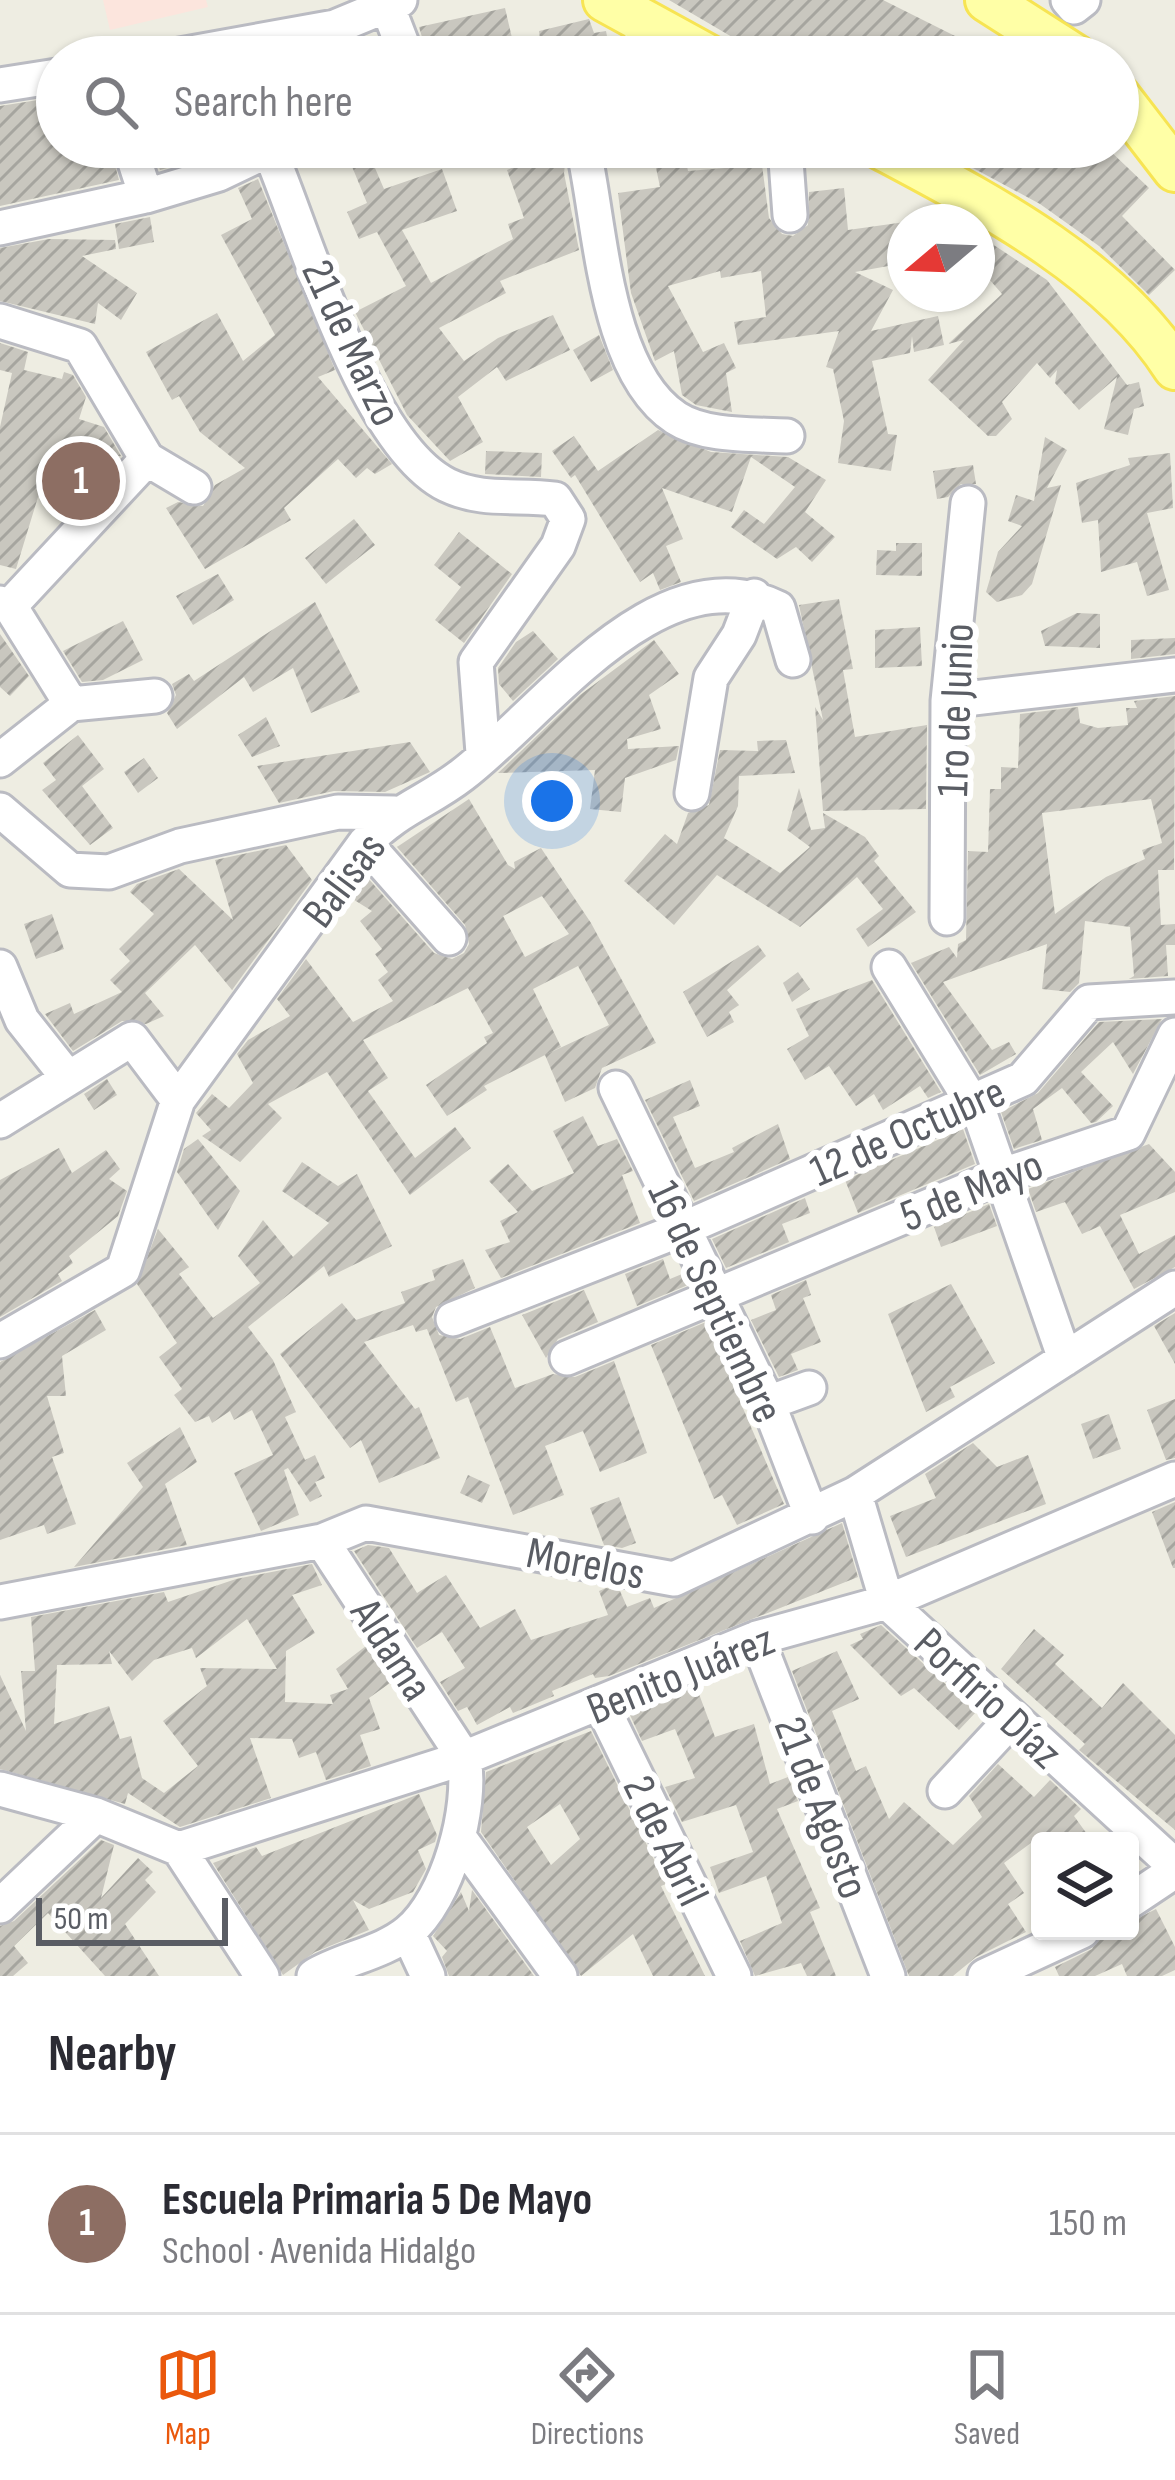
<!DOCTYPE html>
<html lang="en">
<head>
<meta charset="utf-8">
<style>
  :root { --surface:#fff; --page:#f7f7f7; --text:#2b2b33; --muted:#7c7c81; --line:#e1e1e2; --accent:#ea580c }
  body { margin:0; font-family:"Sofia Sans Condensed",sans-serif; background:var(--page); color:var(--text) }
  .controls { position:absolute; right:36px; bottom:36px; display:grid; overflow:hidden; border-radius:12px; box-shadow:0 3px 9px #0004 }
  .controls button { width:108px; height:108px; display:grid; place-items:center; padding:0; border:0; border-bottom:3px solid var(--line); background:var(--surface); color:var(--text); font:60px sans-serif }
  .compass { position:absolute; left:887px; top:204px; width:108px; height:108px; border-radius:50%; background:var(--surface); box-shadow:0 3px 9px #0004; rotate:251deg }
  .scale { position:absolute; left:36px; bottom:30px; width:192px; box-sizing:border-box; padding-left:12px; border:6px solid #5a5d64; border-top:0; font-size:33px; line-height:42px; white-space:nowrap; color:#5a5d64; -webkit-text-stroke:9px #fff; paint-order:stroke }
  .you { position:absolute; left:552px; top:801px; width:42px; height:42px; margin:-30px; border:9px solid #fff; border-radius:50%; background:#1a73e8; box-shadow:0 0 0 18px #1a73e833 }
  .badge { display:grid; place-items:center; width:78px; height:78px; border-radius:50%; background:var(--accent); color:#fff; font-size:39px; font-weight:700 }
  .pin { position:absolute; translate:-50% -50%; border:6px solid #fff; box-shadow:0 3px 12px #0006 }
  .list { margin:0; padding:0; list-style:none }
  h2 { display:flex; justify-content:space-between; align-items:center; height:156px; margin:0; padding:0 48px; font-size:51px }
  h2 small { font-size:39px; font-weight:400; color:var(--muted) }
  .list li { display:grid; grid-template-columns:78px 1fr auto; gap:36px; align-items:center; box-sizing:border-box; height:180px; padding:0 48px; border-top:3px solid var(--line) }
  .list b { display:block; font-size:45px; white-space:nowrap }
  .list p { margin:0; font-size:39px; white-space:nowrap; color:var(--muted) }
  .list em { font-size:39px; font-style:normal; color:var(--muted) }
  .icon { flex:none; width:66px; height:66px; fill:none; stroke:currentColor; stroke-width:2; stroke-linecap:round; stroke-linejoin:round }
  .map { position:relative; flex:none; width:1175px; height:1976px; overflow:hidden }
  .search { position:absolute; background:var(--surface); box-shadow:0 3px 9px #0004; left:36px; right:36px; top:36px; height:132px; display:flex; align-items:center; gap:30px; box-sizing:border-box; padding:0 42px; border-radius:66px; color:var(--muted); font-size:45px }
  .sheet { height:336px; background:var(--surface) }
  nav { display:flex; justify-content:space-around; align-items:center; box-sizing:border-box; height:168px; border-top:3px solid var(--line); background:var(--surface); font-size:33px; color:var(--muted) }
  nav a { display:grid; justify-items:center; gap:6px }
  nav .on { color:var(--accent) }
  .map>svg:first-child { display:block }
</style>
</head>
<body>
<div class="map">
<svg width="1175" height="1976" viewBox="0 0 1175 1976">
  <defs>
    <pattern id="building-hatch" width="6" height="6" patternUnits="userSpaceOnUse" patternTransform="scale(3)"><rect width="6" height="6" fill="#c9c7bf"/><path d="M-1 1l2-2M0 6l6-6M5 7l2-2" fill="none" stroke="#a6a59f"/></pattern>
  </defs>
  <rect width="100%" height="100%" fill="#eeede2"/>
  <path fill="#fce5dd" d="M103,0H206L208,7L110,30Z"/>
  <path fill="url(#building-hatch)" fill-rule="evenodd" d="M669,0H883L997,57H766Z
    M505,8L512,38L470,47L472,57H428L419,27Z
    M589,19L594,33L606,31L610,52L542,57L539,31Z
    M57,97V147H110L119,180L0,206V106Z
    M152,147H202L204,157L160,170Z
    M344,147H366L384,189L442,169L457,211L402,230L431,283L513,239L508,224L524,218L507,170L528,162L523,147H567L564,173L579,250L500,281L506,293L439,328L464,361L498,338L553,315L570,350L506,381L497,367L458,397L483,442L450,461L407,415L355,312L406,286L377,232L359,239L347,212L367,203Z
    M934,147H1106L1149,188L1122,216L1175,270L1149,295L1099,246L1040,204Z
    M685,157L688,171L762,165L769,218L782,234L793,236L808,225L809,192L844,188L848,230L905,222V263L855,272L893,290L871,331L938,316L944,345L914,352L912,336L910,353L872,361L888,434L897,435L891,471L838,463L844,421L833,369L826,367L839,331L738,345L734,322L766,317L761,271L721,278L720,271L668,286L703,352L724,343L736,368L726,373L732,412L696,405L682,395L674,351L655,361L631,293L618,193L660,187L655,163Z
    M258,179L335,370L318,377L392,464L375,474L367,468L356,478L338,459L284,508L291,520L205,569L166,508L178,502L203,506L215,485L245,468L200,432L179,396L172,400L146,352L217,313L243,361L275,335L221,235L252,219L238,188Z
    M150,217L154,242L119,249L115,224Z
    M977,234L1047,280L1127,385L1139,382L1144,406L1134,409L1128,435L1104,429L1117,377L1079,410L1055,383L1057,370L1050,378L1037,363L1002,402L1012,419L996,436H988L928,380L964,340L948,344L1002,294L977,265Z
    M49,239L115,240L116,249L82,256L137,293L121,320L98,303L95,324L0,301V248Z
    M599,335L613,370L591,382L573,350Z
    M0,343L28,352L24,370L62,379L64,372L73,375L86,397L79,419L104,427L121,456L109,457L104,474L74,507L38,497L16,569L0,565V427L12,373L0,370Z
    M658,430L711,452L788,457L826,480L805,512L835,537L812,562L796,547L777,559L731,527L744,510L764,524L795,487L751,457L732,512L662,488L683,539L666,546L681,582L660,590L653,573L640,582L575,475L571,478L552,451L574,436L598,471Z
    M1045,437L1067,450L1047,488L1061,485L1032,584L1022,595L997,602L986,592L998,552L1022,526L1008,521L1016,495L1034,501Z
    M486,451L542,453L541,477L485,474Z
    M1170,453L1173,508L1147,513L1169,590L1147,596L1137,562L1101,572L1098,520L1082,523L1076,483L1130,465L1128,458Z
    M973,465L976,484H961L948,497L937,499L933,471Z
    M354,519L375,545L326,584L305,558Z
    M459,532L512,574L464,643L435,620L461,587L434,565Z
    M896,543H922V576L876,575L877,550L896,551Z
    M218,574L234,600L193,625L176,596Z
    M839,599L853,669L843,670L855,737L927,725L926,809L823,811L815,707L823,720L799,605Z
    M315,602L360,692L311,713L293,668L253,692L244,677L177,729L167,713L176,695L172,684L189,674L194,681Z
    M1077,613L1100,614V648L1045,646L1041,631Z
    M123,621L143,660L103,680L82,682L63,651Z
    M920,627L922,666L875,668V630Z
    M533,631L558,659L513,701L499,684L498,668L516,642Z
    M0,634L29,676L10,696L0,687Z
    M1175,638V654L1131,659V640Z
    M654,640L679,674L649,695L661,729L627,739L628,749L679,746L676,760L625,778L621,812L590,809L595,770L498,773L580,695Z
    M1175,696L1174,870H1158L1161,925L1175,924V945H1166L1168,976L1129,979L1134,976L1130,927L1085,921L1079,983L1070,992L1042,989L1047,944L943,982L992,1050L1009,1042L1016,1054L980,1075L911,963L949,947L957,958L958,944L966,940L968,851L988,852L990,789H1001V767L1018,768L1020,714L1078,707L1080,723L1098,728L1128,725L1126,708H1137L1134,701ZM1151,799L1162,843L1142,850L1145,859L1106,877L1055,914L1042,813Z
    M266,717L280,746L252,757L238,735Z
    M78,735L104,769L82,786L113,828L90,845L42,790L56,780L43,763Z
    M786,740L795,773L739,776L738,806L724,838L780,873L810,847L787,830L799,788L811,830L825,828L823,813L865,837L879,856L874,861L916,912L868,947L856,929L883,909L857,877L800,927L717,875L674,925L624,881L665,834L677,844L688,813L709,805L720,750L758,751L757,741Z
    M410,742L430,772L385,792L334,791L279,803L257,766Z
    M144,758L158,778L138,793L124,772Z
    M469,799L508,865L515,869L514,862L541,848L591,923L656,1043L602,1068L595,1088L565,1102L545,1055L484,1086L487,1090L447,1116L426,1085L487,1043L484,1037L493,1033L468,988L363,1040L388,1078L368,1091L415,1158L455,1127L471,1148L410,1195L327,1072L268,1104L282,1118L240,1162L202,1136L211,1130L196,1113L212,1094L229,1108L253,1083L237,1054L248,1040L290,1016L277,999L306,959L353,1022L393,1001L378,980L388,972L375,954L382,949L360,921L372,911L351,898L367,877L434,953L452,959L464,953L469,944L465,925L397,847ZM542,896L569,934L525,957L503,916ZM578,966L609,1025L545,1055L561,1047L533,989Z
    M286,845L312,880L232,990L195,945L145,993L164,1016L146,1024L122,1021L73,1051L45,1014L70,1003L74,1014L122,992L110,980L130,961L119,949L154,914L130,892L137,884L179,869L233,920L215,860Z
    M52,914L64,949L36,959L24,924Z
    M758,945L766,956L727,990L739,1005L729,1012L734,1022L707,1037L683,992Z
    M798,972L810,989L792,1002L783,983Z
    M872,980L941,1092L928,1098L920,1086L883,1110L874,1094L856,1106L829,1066L805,1080L787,1049L809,1036L796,1009Z
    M1162,1019L1133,1074L1113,1042L1081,1072L1113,1106L1096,1122L1091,1123L1062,1088L1033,1109L1042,1140L1014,1149L1001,1112L1038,1093L1099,1022Z
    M107,1079L117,1095L94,1110L84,1094Z
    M690,1080L700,1106L673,1117L695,1168L734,1152L732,1148L778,1124L790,1159L694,1201L645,1100Z
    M583,1116L598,1146L617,1139L633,1171L622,1175L640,1223L501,1278L485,1250L510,1242L500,1221L518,1212L489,1181L508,1164L532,1191L574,1173L553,1131Z
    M963,1129L975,1164L858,1213L845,1180Z
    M198,1139L240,1191L218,1230L177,1172L184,1149Z
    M1149,1144L1175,1172V1192L1120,1215L1139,1254L1175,1235V1267L1134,1289L1100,1226L1082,1234L1065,1202L1036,1212L1028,1189Z
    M59,1148L72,1173L106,1150L120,1169L109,1179L127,1191L118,1216L69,1256L73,1263L58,1274L62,1281L0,1317V1180Z
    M302,1162L338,1186L357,1174L392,1246L329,1277L324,1266L248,1327L273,1360L296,1412L285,1417L305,1460L315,1455L325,1478L315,1482L322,1496L310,1502L288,1468L284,1470L299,1515L261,1531L234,1473L273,1455L252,1410L234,1420L230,1411L212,1423L209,1416L195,1422L174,1395L182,1389L159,1357L177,1343L137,1284L158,1229L189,1267L179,1274L213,1318L260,1283L238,1256L263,1220L293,1257L329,1223L282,1191Z
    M805,1198L810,1213L782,1224L789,1242L726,1268L712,1239Z
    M989,1204L997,1226L941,1247L934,1227Z
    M463,1259L475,1288L436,1307L432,1317L439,1335L460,1339L490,1327L515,1388L553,1374L575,1377L614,1361L647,1453L600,1472L583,1431L545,1446L564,1495L513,1515L468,1397L456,1402L427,1329L416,1332L413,1325L364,1342L415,1409L419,1407L440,1458L379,1483L361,1440L350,1448L280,1354L342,1303L356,1320L405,1303L401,1292L435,1280L432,1270Z
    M663,1259L670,1279L682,1274L688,1285L637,1306L625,1274Z
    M806,1280L811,1295L803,1298L821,1342L791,1354L798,1370L779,1377L751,1320L776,1310L771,1295Z
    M951,1284L995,1363L950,1387L955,1397L926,1412L888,1314Z
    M584,1290L598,1322L558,1339L546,1358L522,1315Z
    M95,1310L106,1330L62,1356L66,1396H47L64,1453L52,1457L76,1524L47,1534L44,1525L0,1540V1362Z
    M1175,1313V1364L1154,1326Z
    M706,1322L784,1504L737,1525L722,1495L714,1499L651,1345Z
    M1175,1399V1458L1166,1460L1147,1410Z
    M1109,1414L1121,1449L1093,1459L1081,1424Z
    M180,1427L197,1462L165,1484L187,1545L74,1567L143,1487L127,1463Z
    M973,1443L997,1467L1028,1455L1046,1504L906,1557L890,1516L936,1498L925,1474Z
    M468,1475L490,1485L482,1503L460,1493Z
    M619,1497L636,1543L622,1548L604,1545L590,1508Z
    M1175,1502V1568H1173L1152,1512Z
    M842,1523L858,1577L609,1676L595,1678L593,1674L552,1691L554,1696L513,1713L510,1707L477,1725L467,1707L458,1711L440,1682L465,1668L442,1632L417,1648L354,1551L368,1545L389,1548L417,1593L446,1575L480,1628L515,1609L531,1640L608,1615L599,1591L606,1588L620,1591L627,1607L650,1598L654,1608Z
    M312,1564L322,1585L292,1595L315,1633L286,1651L285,1702L333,1704L330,1695L348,1689L336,1669L366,1646L390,1683L369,1698L380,1729L360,1735L371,1766L326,1780L316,1752L299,1758L292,1739L250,1738L271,1798L180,1827L128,1793L125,1804L0,1769V1675L26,1731L21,1671H35L31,1617L164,1592L168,1602L236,1579ZM247,1619L277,1669L200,1668L207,1686L163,1721L198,1766L164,1793L142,1778L131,1736L120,1739L109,1706L54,1724L57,1665L112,1664L109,1651L132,1681L154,1660L192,1648L196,1658Z
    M881,1625L976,1712L959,1730L914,1688L901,1696L850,1645L863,1639L860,1634Z
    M1034,1629L1064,1655L1055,1664L1102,1708L1123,1683L1175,1735V1830L1079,1750L1085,1744L1001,1669Z
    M837,1651L859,1699L832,1711L856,1771L866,1766L889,1819L904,1802L953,1845L982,1817L969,1796L998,1764L1034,1797L1050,1780L1081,1809L1074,1816L1092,1841L1035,1840L1004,1863L1024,1893L1008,1904L1026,1932L976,1957L953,1976H909L792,1671Z
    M696,1686L715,1737L754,1724L770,1784L788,1777L798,1801L777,1809L820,1908L810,1912L836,1976H807L801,1963L755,1976L740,1941L782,1923L766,1876L719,1893L710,1867L753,1852L736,1805L682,1822L665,1787L695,1778L675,1729L642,1741L629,1713Z
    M591,1731L666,1884L661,1886L705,1976H653L633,1934L581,1976L481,1832L486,1772ZM560,1804L580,1839L551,1865L527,1827Z
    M419,1794L437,1835L435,1842L418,1850L426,1869L413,1892L369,1909L353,1900L369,1930L315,1952L283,1975L213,1863L256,1847L262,1856Z
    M101,1840L114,1845L101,1898L138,1858L153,1872L145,1880L156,1892L125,1924L159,1976H105L48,1913L14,1946L28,1963L13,1976H0V1926L14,1921Z
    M472,1890L534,1976H449L442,1957L447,1951L433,1936L461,1892L469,1911Z
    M1156,1909L1175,1947V1970L1162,1976H1127L1122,1964L1095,1976H1059L1055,1967L1092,1949L1103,1931H1130V1922Z"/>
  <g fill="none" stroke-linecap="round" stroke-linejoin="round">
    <g stroke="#babbc2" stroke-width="39">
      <path id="minor" d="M1068,0L1074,7L1083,0
        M387,5L407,57
        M169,57L335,27L400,0
        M636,57L647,23
        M0,85L57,76
        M130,147L146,196
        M268,147C305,233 364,444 447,485C482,502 518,494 555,499L568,519L558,546L476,662L483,753
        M785,147L790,215
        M585,157C601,232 606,372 676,418C705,437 753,434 787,436
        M0,228L146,196L219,174L275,147
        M0,321L80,346L147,459
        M147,459L194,487
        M0,603L10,606L147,459
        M10,606L71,704
        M948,701L1175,675
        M71,704L155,696
        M0,760L71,704
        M692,793L711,678L739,635L754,596
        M0,810L70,870L109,872L180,846L338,812L394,813
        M365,843L449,938
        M947,918L948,701L968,503
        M0,967L22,1020L68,1078
        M889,967L981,1117L1065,1359
        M616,1088L768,1403L812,1517
        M0,1121L132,1039L178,1100
        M453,1319L685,1228L1023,1079L1089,1002L1175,997
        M0,1341L123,1270L178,1100L365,843C399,808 427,802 462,775C544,713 658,550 778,608L793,660
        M567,1358L1003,1175L1128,1133L1175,1035
        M768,1403L809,1388
        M855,1494L887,1602L1175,1866
        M0,1602L322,1541L366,1523L674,1579L855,1494L1175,1288
        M757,1638L888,1976
        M601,1704L734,1976
        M0,1789L96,1815L179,1849L262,1976
        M945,1791L1011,1720
        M461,1840L560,1976
        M179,1849L464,1758L757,1638L887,1602L1175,1479
        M1130,1901L1175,1871
        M0,1906L96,1815
        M408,1933L428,1976
        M314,1976C342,1959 383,1953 408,1932C448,1899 473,1807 464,1758L322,1541
        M985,1976L1082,1931"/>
    </g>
    <g stroke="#f7e453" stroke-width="48">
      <path id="major" d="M605,0L709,57
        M987,0L1076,57
        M1118,96L1175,170
        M880,147C983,202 1111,267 1175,368"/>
    </g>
    <use href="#minor" stroke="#fff" stroke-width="33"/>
    <use href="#major" stroke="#ffffa6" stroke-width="42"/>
  </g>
  <g text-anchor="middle" stroke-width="12" stroke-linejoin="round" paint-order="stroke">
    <g font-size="45" fill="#5a5d64" stroke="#fff">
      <text transform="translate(353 342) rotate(65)" y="16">21 de Marzo</text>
      <text transform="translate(954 710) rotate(-88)" y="16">1ro de Junio</text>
      <text transform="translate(343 879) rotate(-53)" y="16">Balisas</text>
      <text transform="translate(907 1130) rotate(-24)" y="16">12 de Octubre</text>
      <text transform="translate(971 1189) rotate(-22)" y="16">5 de Mayo</text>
      <text transform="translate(717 1301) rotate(65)" y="16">16 de Septiembre</text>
      <text transform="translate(586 1562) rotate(11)" y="16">Morelos</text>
      <text transform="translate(393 1649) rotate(57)" y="16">Aldama</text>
      <text transform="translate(680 1673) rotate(-22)" y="16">Benito Juárez</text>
      <text transform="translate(989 1697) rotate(43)" y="16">Porfirio Díaz</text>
      <text transform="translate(823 1807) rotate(69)" y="16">21 de Agosto</text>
      <text transform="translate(667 1840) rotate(64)" y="16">2 de Abril</text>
    </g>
  </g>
</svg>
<div class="controls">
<button><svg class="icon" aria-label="layers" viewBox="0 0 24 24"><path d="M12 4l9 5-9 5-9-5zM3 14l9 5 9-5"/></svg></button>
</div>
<svg class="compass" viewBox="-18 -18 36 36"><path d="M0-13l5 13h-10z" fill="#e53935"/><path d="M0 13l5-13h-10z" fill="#7c7c81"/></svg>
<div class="scale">50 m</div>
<div class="you"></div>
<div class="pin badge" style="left:81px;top:481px;background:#8d6e63">1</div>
<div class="search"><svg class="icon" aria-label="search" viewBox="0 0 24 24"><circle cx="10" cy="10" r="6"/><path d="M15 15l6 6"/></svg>Search here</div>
</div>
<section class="sheet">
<h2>Nearby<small></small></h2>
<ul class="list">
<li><span class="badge" style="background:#8d6e63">1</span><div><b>Escuela Primaria 5 De Mayo</b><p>School · Avenida Hidalgo</p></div><em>150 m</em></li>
</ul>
</section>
<nav>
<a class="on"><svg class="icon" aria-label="map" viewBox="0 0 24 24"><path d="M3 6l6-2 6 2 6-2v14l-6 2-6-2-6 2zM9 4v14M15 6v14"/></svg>Map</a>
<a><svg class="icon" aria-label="directions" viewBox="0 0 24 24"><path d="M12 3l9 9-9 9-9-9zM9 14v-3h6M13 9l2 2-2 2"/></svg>Directions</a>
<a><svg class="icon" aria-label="saved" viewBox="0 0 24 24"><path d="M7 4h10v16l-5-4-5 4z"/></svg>Saved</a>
</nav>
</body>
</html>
